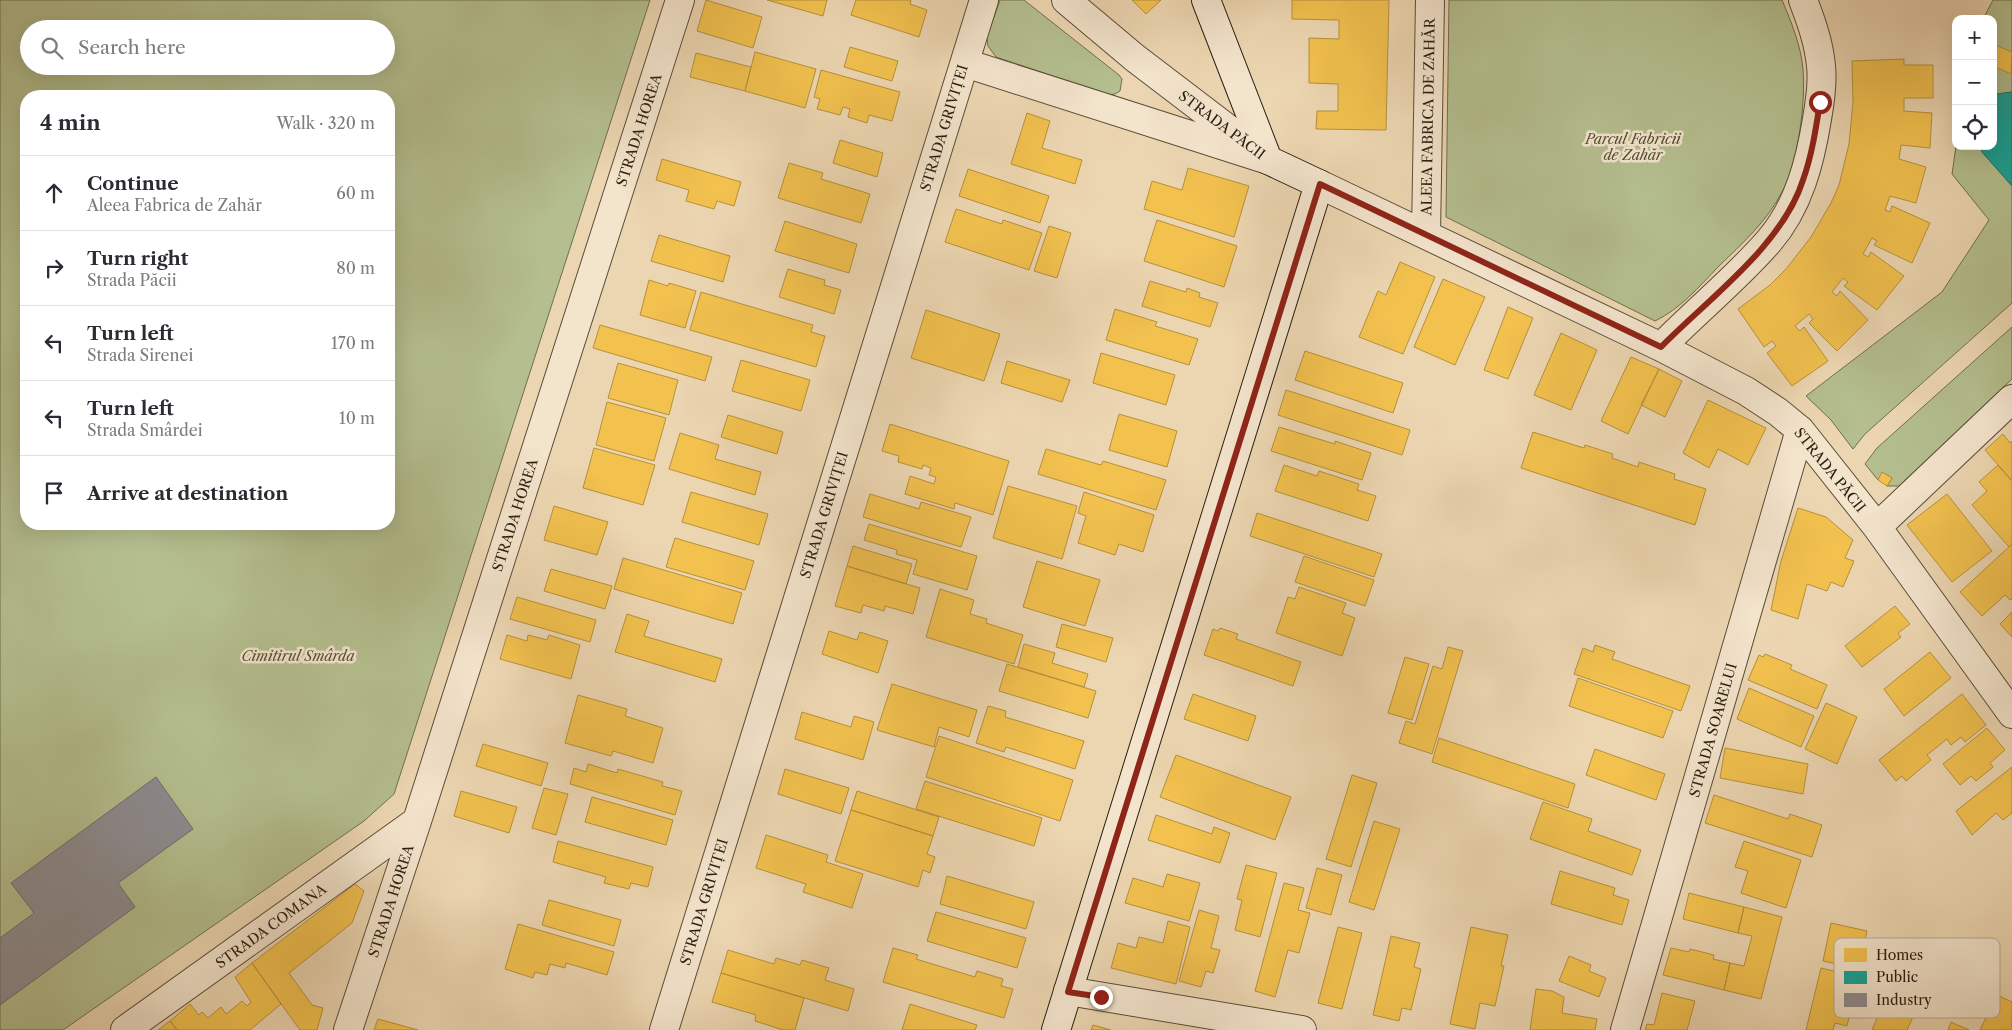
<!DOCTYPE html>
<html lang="en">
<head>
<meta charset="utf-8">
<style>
  :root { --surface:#fff; --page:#f7f7f7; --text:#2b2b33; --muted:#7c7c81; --line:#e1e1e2 }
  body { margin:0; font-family:"Libre Caslon Text",serif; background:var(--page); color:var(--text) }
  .controls { position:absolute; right:15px; top:15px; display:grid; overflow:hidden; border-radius:10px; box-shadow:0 5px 20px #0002 }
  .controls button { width:45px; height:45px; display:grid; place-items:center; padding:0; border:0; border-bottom:1px solid var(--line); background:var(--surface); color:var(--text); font:25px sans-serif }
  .stop { position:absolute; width:15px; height:15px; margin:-11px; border:4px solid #8f2418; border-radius:50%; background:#fff }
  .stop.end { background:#8f2418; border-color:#fff; box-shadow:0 1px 5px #0008 }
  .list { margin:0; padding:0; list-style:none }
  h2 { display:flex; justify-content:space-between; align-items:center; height:65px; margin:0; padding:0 20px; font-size:21px }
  h2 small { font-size:16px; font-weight:400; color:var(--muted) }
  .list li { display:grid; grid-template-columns:32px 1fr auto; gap:15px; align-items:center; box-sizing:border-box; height:75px; padding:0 20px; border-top:1px solid var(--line) }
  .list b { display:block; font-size:19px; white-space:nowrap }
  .list p { margin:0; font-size:16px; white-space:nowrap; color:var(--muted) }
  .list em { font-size:16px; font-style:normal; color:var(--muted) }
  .icon { flex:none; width:28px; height:28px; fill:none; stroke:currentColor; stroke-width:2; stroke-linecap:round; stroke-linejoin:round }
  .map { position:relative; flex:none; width:2012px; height:1030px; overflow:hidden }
  .search { position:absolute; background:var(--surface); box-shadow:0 5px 20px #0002; left:20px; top:20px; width:375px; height:55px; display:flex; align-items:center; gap:12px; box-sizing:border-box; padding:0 18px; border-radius:28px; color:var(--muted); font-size:19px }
  .panel { position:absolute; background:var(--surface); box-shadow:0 5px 20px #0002; left:20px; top:90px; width:375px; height:440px; border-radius:20px }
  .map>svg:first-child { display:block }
</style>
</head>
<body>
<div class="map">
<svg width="2012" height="1030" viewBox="0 0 2012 1030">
  <rect width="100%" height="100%" fill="#ecd6b1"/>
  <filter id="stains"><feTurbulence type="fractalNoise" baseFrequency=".004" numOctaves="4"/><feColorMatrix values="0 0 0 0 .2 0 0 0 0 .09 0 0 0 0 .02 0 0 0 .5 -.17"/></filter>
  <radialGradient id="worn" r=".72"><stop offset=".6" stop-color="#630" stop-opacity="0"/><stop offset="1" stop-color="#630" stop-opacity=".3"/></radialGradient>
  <path fill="#b4be8e" stroke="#6f6e50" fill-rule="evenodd" d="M0,0H650L394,794L364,821L63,1030H0ZM29,29H386V66H29ZM26,96H389V524H26Z
    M1000,0H1024L1119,75L1122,79L1120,91L1115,94L1108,95L996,57L988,46L987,37Z
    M1449,0H1782C1791,21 1801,46 1803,69C1806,101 1798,164 1782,192C1767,221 1742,244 1718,267C1699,287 1680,309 1655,321L1446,217Z
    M1993,0H2012V92L1997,94L1993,97V19H1983Z
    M1956,146H1982V152L2012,186V303L1865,434L1853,449L1831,420L1806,396L1942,292L1989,220L1952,174Z
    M2012,327V379L1899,486H1887L1892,478L1883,473L1878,480L1865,464L1877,448Z"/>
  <path fill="#f2c14e" stroke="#b6903c" d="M706,0L762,17L753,48L697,31Z
    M767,0H827L823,16Z
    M856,0H911L910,4L927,10L919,37L851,15Z
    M1132,0H1161L1146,14Z
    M1292,0H1389L1386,130L1316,129L1317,111H1338V84L1309,83V38L1339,39V20L1292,19Z
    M1993,44L2012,52L2011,74L1993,66Z
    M850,47L898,61L892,81L844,67Z
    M755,52L816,69L805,108L745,91Z
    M696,53L751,67L745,91L690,77Z
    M1904,59V65H1933V98H1904V111L1932,113L1930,148L1901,145L1899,159L1926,167L1916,203L1890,196L1885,210L1890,212L1892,206L1930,223L1912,263L1874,245L1877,241L1872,238L1863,254L1868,257L1871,252L1904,276L1877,310L1844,286L1848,282L1843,278L1832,292L1837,296L1840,291L1868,320L1837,351L1809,323L1813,319L1809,314L1795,326L1800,331L1804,327L1828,361L1792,386L1767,353L1776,346L1772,341L1764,347L1738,309L1770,285L1786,269L1811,237L1831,203L1839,185L1849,144L1853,102L1852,61Z
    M821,70L900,92L892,121L869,115L867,123L848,117L850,109L843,107L840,115L817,109L820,99L814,97Z
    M1027,113L1050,121L1042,148L1082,160L1075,184L1011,164Z
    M840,140L883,153L877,177L833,163Z
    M662,159L741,182L734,206L717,201L714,209L686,201L689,190L656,180Z
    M789,163L823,173L821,179L870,194L861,223L778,198Z
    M1188,168L1249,186L1234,237L1144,209L1152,181L1182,190Z
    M968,169L1049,196L1040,223L959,196Z
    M956,209L1002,224L1003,220L1042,233L1029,270L945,242Z
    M1157,220L1237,246L1224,287L1144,261Z
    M785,221L857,244L849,273L775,251Z
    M1049,226L1071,233L1057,278L1034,271Z
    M659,235L730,256L723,282L651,261Z
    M1400,262L1435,277L1403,354L1359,337L1378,291L1386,295Z
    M788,269L825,280L824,285L841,290L834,314L779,297Z
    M1443,279L1485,297L1455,365L1414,347Z
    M649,280L668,286L669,283L696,291L685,328L640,315Z
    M1150,281L1186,292L1187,288L1200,293L1199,297L1218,303L1210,327L1142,306Z
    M701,292L813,325L811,332L825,336L816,367L690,330Z
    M1508,307L1533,318L1508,379L1484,370Z
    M1115,309L1157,322L1155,326L1198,339L1189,365L1106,340Z
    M926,310L1000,334L984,381L911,358Z
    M600,325L712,357L705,381L593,348Z
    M1561,333L1597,350L1571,410L1534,395Z
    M1305,351L1403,383L1393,413L1295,380Z
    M1101,353L1175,375L1166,405L1093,383Z
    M1631,357L1659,369L1628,434L1601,421Z
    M741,360L810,380L801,411L732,391Z
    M1007,361L1070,380L1062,402L1001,383Z
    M618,363L678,380L669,415L608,398Z
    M1659,369L1682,381L1665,417L1641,405Z
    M1286,390L1410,430L1402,455L1278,415Z
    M1708,400L1766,428L1748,465L1718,449L1709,468L1683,453Z
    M607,402L666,418L654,461L596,445Z
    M1119,414L1177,431L1167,467L1109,450Z
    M728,415L783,432L777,454L721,437Z
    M890,424L1009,461L993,515L955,503L954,509L905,494L910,476L934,484L936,477L929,475L931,468L923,465L922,469L898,462L899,456L882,451Z
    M1279,427L1335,444V441L1371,453L1362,480L1271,451Z
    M1533,432L1584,448L1585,445L1613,454L1612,458L1638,467L1639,462L1675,474L1674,479L1706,489L1695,525L1521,468Z
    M680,433L719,445L715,459L761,472L755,495L669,469Z
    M2003,434L2010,443L2012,441V481L1985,450Z
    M594,448L655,465L643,505L583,488Z
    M1046,449L1101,465L1103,461L1166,480L1156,510L1038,474Z
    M1284,465L1317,476L1319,471L1359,484L1357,490L1376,496L1368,521L1275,491Z
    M1998,465L2012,481V544L2009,547L1972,505L1987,491L1979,482Z
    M1882,472L1892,478L1887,486L1878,480Z
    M1008,486L1077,506L1062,559L993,538Z
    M691,492L768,514L759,545L682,522Z
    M1084,492L1154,515L1143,552L1119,544L1115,555L1078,543L1086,516L1078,513Z
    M870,494L919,509L921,502L971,517L961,547L863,517Z
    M1947,494L1992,551L1952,582L1907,525Z
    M554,506L608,522L597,555L544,540Z
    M1798,508L1826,517L1853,540L1845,558L1854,561L1843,587L1831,582L1827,591L1807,584L1798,619L1771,610L1781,561Z
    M1257,513L1382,554L1374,577L1250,536Z
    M869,524L977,556L967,590L913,574L917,560L896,554L897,550L864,540Z
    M675,538L754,561L745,590L666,567Z
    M2012,544V599L2010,600L2005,595L1982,616L1960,592Z
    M853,546L912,564L906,584L847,566Z
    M1304,556L1374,580L1365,606L1295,582Z
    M623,558L742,593L733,624L614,589Z
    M1037,561L1100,580L1085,626L1023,607Z
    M847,566L920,588L913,614L885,606L884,611L863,605L861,613L835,606Z
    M551,569L612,586L605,609L544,591Z
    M1299,587L1346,603L1342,613L1355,618L1342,656L1276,633L1288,597L1295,599Z
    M940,589L974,600L970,614L987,619L986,623L1023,635L1014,664L926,637Z
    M517,597L596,620L590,642L510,619Z
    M1895,606L1910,624L1898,633L1901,637L1862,667L1845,646Z
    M2012,612V637L2000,624Z
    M627,614L649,621L644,636L722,659L715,682L615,652Z
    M1062,624L1113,638L1106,662L1056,647Z
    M1220,628L1238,634L1236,639L1301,662L1293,686L1204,655L1213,629L1218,631Z
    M829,631L857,640L860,632L888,641L878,673L822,654Z
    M507,635L527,641L528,635L547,640L549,635L580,645L571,679L500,659Z
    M1024,644L1055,653L1052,663L1088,674L1084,687L1018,667Z
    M1595,645L1615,652L1612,659L1690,686L1681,711L1574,674L1583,648L1593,652Z
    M1448,647L1463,651L1432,754L1399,743L1406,721L1415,724L1433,666L1442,669Z
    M1930,652L1951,678L1904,716L1884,689Z
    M1765,654L1792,665L1790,669L1827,685L1817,709L1748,680L1759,655L1763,657Z
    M1405,657L1429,664L1412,720L1388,713Z
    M1007,664L1096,691L1088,718L999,691Z
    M1578,678L1673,711L1663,738L1569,706Z
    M892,684L977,710L969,737L939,727L934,747L877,730Z
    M1749,688L1814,716L1801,747L1737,719Z
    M1193,694L1256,716L1248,741L1184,719Z
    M1962,694L1986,725L1965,742L1961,737L1951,745L1947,739L1927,755L1931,760L1906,781L1902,776L1896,781L1879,760Z
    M578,695L627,709L625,716L663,728L653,763L613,751L611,756L565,743Z
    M1826,703L1857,717L1837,764L1805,749Z
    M988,706L1006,711L1005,717L1084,741L1075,769L1006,747L1004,752L976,743Z
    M802,712L851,727L854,716L874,722L863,760L795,739Z
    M1987,728L2005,750L1990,763L1993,767L1976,781L1971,776L1960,785L1943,764Z
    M939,736L1073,780L1060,821L926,777Z
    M1439,738L1575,784L1568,808L1432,762Z
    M483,744L548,763L541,786L476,766Z
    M1725,748L1808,764L1803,794L1720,778Z
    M1595,749L1665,774L1656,800L1586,775Z
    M1176,755L1291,797L1275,840L1160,797Z
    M588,764L617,773L618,769L663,782L662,786L682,791L675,815L570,784L574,768L586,772Z
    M2012,767V813L2003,820L1996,813L1972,835L1956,811Z
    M785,769L849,788L841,814L778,794Z
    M1352,775L1377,783L1351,867L1326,859Z
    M925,781L1042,818L1034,846L916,809Z
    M544,788L568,794L556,835L532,828Z
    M461,791L517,807L509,833L454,816Z
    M857,791L939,817L933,836L851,810Z
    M1714,795L1788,819L1790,814L1822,825L1812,857L1705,823Z
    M592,797L673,820L666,845L585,822Z
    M1543,802L1592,819L1588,831L1641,850L1632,875L1530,839Z
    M851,810L933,836L927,854L935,857L930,873L923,870L918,887L835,861Z
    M1156,815L1212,834L1214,827L1230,833L1220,863L1148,840Z
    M1374,821L1400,829L1374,910L1349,902Z
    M766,835L828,855L826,862L863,874L852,908L803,892L806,884L756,868Z
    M558,841L653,867L648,887L631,883L629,889L604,883L606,877L553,862Z
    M1744,841L1801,860L1786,908L1741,893L1748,871L1735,867Z
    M1246,865L1277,873L1260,937L1235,930L1242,900L1237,899Z
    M1317,868L1342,875L1331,915L1306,908Z
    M1560,871L1615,888L1613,895L1629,900L1622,925L1551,904Z
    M1167,874L1200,883L1189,921L1125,903L1133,878L1163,887Z
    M947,876L1034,902L1026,929L940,904Z
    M1284,883L1304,888L1298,910L1310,913L1299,953L1288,950L1275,997L1255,991Z
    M355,884L364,891L352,923L289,973L312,1005L323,1008L317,1030H300L252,963Z
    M1689,893L1744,907L1738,933L1683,919Z
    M549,900L621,920L614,946L542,925Z
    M1744,907L1782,917L1761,999L1724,990L1730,963L1744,966L1752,936L1738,933Z
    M1199,910L1219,916L1211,948L1220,950L1213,973L1206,971L1201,987L1179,981Z
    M936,912L1026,938L1017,968L927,941Z
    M1168,921L1190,927L1176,984L1111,968L1118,943L1136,948L1139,937L1163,943Z
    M1831,923L1867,931L1862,955L1854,953L1851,967L1823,961Z
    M518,924L614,952L607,975L566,963L565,968L550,964L547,975L535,972L533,978L505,969Z
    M1338,927L1362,933L1342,1009L1318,1003Z
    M1471,927L1508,935L1501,966H1504L1495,1006L1480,1003L1475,1029L1450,1024Z
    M1391,936L1420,943L1414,967L1421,969L1411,1010L1402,1008L1399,1021L1373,1015Z
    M893,948L918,955L916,959L975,977L977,971L1003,979L1001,986L1013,989L1004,1018L883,982Z
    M1671,948L1689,952L1690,949L1714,955L1713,959L1730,963L1724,990L1663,975Z
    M728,950L774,964L776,958L800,965L802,960L829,968L825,980L854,989L848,1011L721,973Z
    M1569,956L1591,965L1589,971L1606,978L1599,997L1559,981Z
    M252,963L281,1004L250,1030H177L170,1021L190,1004L199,1015L202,1012L208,1018L221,1007L226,1014L242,1001L247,1006L251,1002L235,977Z
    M1821,968L1868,979L1864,994L1855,992L1847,1026L1835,1023L1833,1030H1806Z
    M721,973L804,998L795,1030H783L755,1021L756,1015L712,1002Z
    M1536,989L1552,991L1564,997L1562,1013L1597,1019L1595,1030H1530Z
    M1662,993L1695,1001L1687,1030H1645L1647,1024L1654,1025Z
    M1997,995L2012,1002V1030H1980Z
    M910,1004L977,1025L975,1030H902Z
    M1883,1004L1913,1017L1907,1030H1872Z
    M378,1019L418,1030H374Z
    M170,1021L177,1030H158Z
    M1951,1022L1969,1030H1948Z
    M1093,1025L1111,1030H1091Z"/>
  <path fill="#17a398" stroke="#1d7b70" d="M2012,92V186L1982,152V146H1993V97L1997,94Z"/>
  <path fill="#8d8d92" stroke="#6f6c6b" d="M156,777L193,829L118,883L135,907L0,1005V938L34,913L11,883Z"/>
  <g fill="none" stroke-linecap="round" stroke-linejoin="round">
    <g stroke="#5a4d39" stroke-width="30">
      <path id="street" d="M1066,0L1135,58L1253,148
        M965,63L1268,160
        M1319,184L1661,347L1746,391L1778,412L1800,430L1877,527L2012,714
        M1426,234L1430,0
        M1661,347C1696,311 1736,279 1769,241C1799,206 1810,162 1817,119C1820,102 1823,83 1821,66C1819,43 1811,21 1803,0
        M1877,527L2012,399
        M1068,991L1302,1030
        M125,1030L417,821
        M348,1030L417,821L680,0
        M664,1030L984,0
        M1625,1030L1800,430"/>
    </g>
    <g stroke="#2a1f11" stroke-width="30">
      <path id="secondary" d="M1056,1030L1319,184L1268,160L1206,0"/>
    </g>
    <use href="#street" stroke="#f3e4cc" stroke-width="28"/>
    <use href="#secondary" stroke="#f3e4cc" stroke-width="28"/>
  </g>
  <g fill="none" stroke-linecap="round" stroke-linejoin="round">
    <path stroke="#8f2418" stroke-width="6" d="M1101,997L1068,992L1320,184L1661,347C1709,298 1782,246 1803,180C1812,155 1816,128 1820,102"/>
  </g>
  <g text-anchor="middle" stroke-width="5" stroke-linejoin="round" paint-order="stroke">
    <g font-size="14" fill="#2a1f11" stroke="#f3e4cc">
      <text transform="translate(1428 117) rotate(-89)" y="5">ALEEA FABRICA DE ZAHĂR</text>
      <text transform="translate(1222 125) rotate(37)" y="5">STRADA PĂCII</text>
      <text transform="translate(944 128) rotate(-73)" y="5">STRADA GRIVIȚEI</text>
      <text transform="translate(639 130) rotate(-72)" y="5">STRADA HOREA</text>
      <text transform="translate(1830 470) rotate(51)" y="5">STRADA PĂCII</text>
      <text transform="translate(515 515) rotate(-72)" y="5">STRADA HOREA</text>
      <text transform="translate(824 515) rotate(-73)" y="5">STRADA GRIVIȚEI</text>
      <text transform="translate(1713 730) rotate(-74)" y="5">STRADA SOARELUI</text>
      <text transform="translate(391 901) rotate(-72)" y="5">STRADA HOREA</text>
      <text transform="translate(704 902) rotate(-73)" y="5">STRADA GRIVIȚEI</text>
      <text transform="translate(271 926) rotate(-36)" y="5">STRADA COMANA</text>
    </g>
    <g font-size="14" font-style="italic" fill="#534f36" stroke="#f3e4cc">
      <text x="1633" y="144">Parcul Fabricii<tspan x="1633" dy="16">de Zahăr</tspan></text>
      <text x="298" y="661">Cimitirul Smârda</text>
    </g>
  </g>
  <rect x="1834" y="938" width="166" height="80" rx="8" fill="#f3e4cc" stroke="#b7a994" stroke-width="1"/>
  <rect x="1844" y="948" width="23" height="14" fill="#f2c14e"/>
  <rect x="1844" y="971" width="23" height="13" fill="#17a398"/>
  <rect x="1844" y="993" width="23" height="14" fill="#8d8d92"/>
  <g font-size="14" fill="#2a1f11">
    <text x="1876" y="960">Homes</text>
    <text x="1876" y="982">Public</text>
    <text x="1876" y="1005">Industry</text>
  </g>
  <rect width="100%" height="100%" filter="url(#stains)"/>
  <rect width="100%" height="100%" fill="url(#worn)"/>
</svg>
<div class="controls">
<button>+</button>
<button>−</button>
<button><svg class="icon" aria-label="locate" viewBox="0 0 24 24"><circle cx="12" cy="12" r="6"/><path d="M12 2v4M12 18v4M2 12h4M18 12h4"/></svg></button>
</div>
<div class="stop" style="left:1820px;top:102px"></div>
<div class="stop end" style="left:1101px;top:997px"></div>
<div class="search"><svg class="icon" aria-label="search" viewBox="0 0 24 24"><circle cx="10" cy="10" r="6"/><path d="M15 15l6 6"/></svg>Search here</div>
<section class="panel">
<h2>4 min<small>Walk · 320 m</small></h2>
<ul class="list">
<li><svg class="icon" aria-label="ahead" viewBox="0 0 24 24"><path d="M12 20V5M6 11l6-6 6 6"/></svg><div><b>Continue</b><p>Aleea Fabrica de Zahăr</p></div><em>60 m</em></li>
<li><svg class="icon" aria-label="right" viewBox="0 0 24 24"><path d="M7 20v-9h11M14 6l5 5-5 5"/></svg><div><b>Turn right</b><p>Strada Păcii</p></div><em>80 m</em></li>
<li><svg class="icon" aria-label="left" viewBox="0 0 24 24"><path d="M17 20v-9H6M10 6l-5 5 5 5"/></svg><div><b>Turn left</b><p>Strada Sirenei</p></div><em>170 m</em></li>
<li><svg class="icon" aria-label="left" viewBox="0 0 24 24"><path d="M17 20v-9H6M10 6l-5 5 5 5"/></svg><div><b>Turn left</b><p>Strada Smârdei</p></div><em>10 m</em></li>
<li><svg class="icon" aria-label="arrive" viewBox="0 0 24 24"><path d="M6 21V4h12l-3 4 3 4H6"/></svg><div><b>Arrive at destination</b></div></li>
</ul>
</section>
</div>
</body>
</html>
